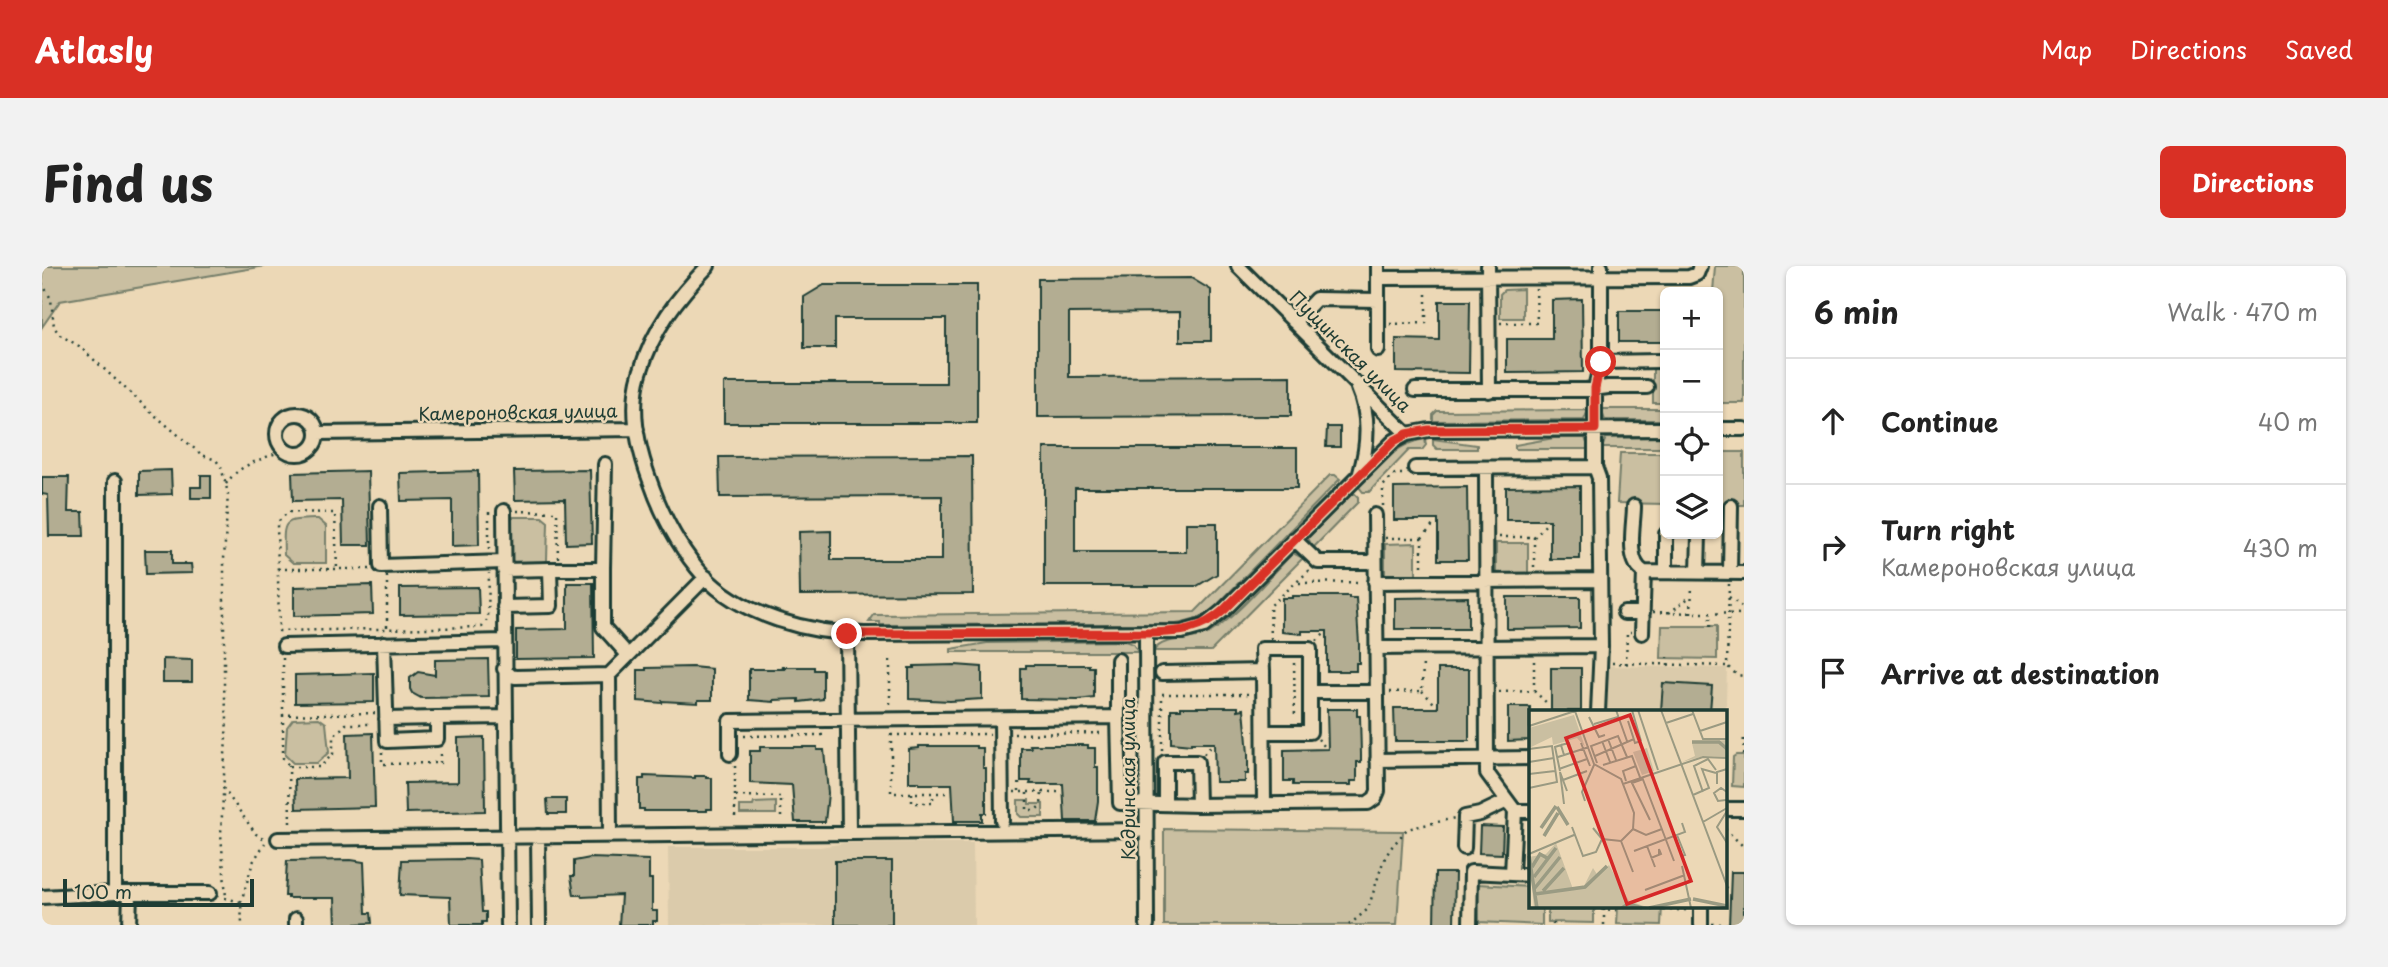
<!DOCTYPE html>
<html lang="en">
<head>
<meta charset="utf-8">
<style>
  :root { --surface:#fff; --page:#f2f2f2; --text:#222; --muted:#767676; --line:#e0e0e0; --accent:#d93025 }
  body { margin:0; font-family:"Playpen Sans",sans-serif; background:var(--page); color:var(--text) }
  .controls { position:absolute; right:21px; top:21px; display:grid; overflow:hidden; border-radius:10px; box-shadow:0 2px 5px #0004 }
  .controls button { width:63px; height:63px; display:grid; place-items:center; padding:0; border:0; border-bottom:2px solid var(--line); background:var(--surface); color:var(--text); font:35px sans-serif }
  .scale { position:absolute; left:21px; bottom:18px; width:191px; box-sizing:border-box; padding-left:7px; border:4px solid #1f3d34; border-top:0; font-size:19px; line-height:24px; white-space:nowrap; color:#1f3d34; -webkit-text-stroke:5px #ecd8b6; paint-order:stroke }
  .stop { position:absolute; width:21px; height:21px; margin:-16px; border:5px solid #d93025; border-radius:50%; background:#fff }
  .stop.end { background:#d93025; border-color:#fff; box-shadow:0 2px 7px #0008 }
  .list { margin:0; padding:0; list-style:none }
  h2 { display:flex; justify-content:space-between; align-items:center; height:91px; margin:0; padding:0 28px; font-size:30px }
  h2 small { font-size:23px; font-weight:400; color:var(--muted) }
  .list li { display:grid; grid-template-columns:46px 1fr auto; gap:21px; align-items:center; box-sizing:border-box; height:126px; padding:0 28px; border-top:2px solid var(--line) }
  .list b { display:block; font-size:26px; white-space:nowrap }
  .list p { margin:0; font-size:23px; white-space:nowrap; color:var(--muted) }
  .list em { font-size:23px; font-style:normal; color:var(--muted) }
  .icon { flex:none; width:38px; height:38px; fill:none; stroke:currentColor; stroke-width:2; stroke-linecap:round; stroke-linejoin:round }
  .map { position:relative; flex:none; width:1702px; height:659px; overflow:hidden; border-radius:10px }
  header { display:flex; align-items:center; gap:42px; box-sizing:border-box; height:98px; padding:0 35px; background:var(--accent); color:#fff }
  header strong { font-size:33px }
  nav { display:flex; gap:38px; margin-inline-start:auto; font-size:24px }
  .intro { display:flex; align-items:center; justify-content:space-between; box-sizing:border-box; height:168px; padding:0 42px }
  h1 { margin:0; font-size:49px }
  .button { padding:18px 32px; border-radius:10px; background:var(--accent); color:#fff; font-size:24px; font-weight:700 }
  main { display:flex; gap:42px; padding:0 42px }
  aside { flex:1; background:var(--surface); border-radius:10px; box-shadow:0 2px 5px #0004 }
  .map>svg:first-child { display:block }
</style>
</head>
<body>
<header>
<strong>Atlasly</strong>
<nav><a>Map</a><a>Directions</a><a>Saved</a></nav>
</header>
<div class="intro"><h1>Find us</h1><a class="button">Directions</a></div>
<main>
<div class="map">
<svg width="1702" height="659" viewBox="0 0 1702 659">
  <rect width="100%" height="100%" fill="#ecd8b6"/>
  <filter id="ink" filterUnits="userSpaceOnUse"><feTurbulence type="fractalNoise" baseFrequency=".0143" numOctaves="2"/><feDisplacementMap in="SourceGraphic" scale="14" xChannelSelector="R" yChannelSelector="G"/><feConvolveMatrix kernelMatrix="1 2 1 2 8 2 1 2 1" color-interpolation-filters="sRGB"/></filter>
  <g filter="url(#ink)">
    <path fill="#dbcbab" d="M1566,400L1685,402L1683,468V446H1562Z
      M803,577H931L932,659H627L626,581H778Z"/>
    <path fill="#cabfa1" stroke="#747e6a" stroke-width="2" d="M0,0H223L18,35L0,61Z
      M1673,0H1702V137H1676V26H1671Z
      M1481,23V52H1458V28L1462,24Z
      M1611,102H1623V137H1611Z
      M1559,143H1623V154H1563Z
      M1546,144L1542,154L1391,155V149L1395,145Z
      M1623,171V182H1560L1564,172Z
      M1512,172H1543L1547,183H1473V179Z
      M1383,173L1384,179L1380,184H1367L1327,226H1321L1317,221C1336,200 1354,177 1383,173Z
      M1391,173L1435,179V183H1395L1391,179Z
      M1676,186H1702V239H1676Z
      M1578,187H1623V238L1575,237Z
      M1288,209H1293L1298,213L1175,339C1163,351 1150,356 1134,358L838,359V356H827L832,349L1153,346Z
      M1311,226L1316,231V236L1271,282L1266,272Z
      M465,251H500L506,256L505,294L499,298L465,297Z
      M276,253L284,260V297H251L242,289C241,253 240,254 276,253Z
      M1374,277V309H1343V278Z
      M1454,277H1486V309H1454Z
      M1251,287L1261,292L1169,385H1112C1120,370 1150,376 1167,367C1192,354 1230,308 1251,287Z
      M1620,360H1675V393L1619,392Z
      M1083,375L1091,378L1096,386H909V383L945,377Z
      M277,452L284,457L287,486L275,497H251L243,489L245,461L251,453Z
      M1694,489H1702V521L1690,520L1691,491Z
      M976,534H987V538H1001V551H979L976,548Z
      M734,536V548H698V540H711L712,537Z
      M1122,563L1361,565L1355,659H1122Z
      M1436,618L1488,621L1489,640H1500V659L1437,656Z
      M1506,640H1552V657L1506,656Z
      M1576,640H1620L1619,659L1575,658Z"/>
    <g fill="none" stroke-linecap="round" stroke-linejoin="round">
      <path stroke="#697563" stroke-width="3.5" d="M0,6V13"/>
    </g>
    <path fill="#b3ad92" stroke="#1f3d34" stroke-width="2" d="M1149,12L1169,24V75H1138V46L1027,47V111L1249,110V150L996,151V13Z
      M782,19H935V157H682V117H904V53H793V82H762V31Z
      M1540,33L1541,106L1465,107V73H1510V34Z
      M1397,35H1428L1427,107L1354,106V73L1397,74Z
      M1577,45H1623V76H1577Z
      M1285,161H1298V181H1284Z
      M1002,182H1255V222H1033V286H1144V257H1175V308L1155,320H1002Z
      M930,190L931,328L758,329L757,266L789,265V294H900V230L678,231L677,191Z
      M129,204L130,228L97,229V205Z
      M548,204L550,277L524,278L523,233L473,234L472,205Z
      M326,205L328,279H301L300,234L251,235L250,207Z
      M436,205L437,279L410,280V234L359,235L358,207Z
      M159,209H169V232H149V221H159Z
      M0,211H27L26,246H41L42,270H7L6,229L0,228Z
      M1538,220V293H1508V254H1464V221Z
      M1425,221L1426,294H1396V254H1352V222Z
      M103,284H130V298H149L150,307L104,308Z
      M525,317H551L552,392L474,393V364L525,363Z
      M330,319L331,348L252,350V321Z
      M436,321L437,348L358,349V322Z
      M1250,330H1307V332H1314L1317,378V397H1314V405H1285V365H1260V368L1240,366V332H1250Z
      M1426,331V363H1353V332Z
      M1465,331H1538V362L1465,363Z
      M121,393L150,394V416H121Z
      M446,393L447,431L379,432L370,427L368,423V412L376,406L393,409V394Z
      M913,399L940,401V433L908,435L867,433V402H872V400Z
      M984,399H1047V401H1052V432L1036,434L979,433V402H984Z
      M650,401L670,403V434H656V437L620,435V437L596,435V404H604V402Z
      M740,401H772V404H781V433L757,436V433L732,434V436L707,434V403H744Z
      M1509,402H1539V445H1509Z
      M1396,403H1427V475H1353L1352,442H1396Z
      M332,407V436L253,437V409Z
      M1621,417L1670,420L1668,445H1619Z
      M1139,441H1196V444L1202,443L1206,488V508H1203V516H1173L1172,477H1149V479L1129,477V443H1139Z
      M1466,441H1488V474L1466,475Z
      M1285,443H1315V450H1318L1319,488V496H1315V515H1309V519H1251V515H1242V484L1286,483Z
      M331,467L333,541L254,543L253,513L306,512L305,468Z
      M442,471L443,545L364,547L363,517L416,516V472Z
      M988,479H1046V482H1053V501H1056V535L1053,555H1023L1021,518H988L989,515H979V482H989Z
      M877,480H934V482H941V502H944V547H940V555H912L910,518H877V516H867V483L877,482Z
      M718,481H775V484H782L786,527L783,556H753L750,519L708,517V485H718Z
      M602,510L653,512V510H664V512H670V543H665V545H602V543H597V513H602Z
      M505,533H524V548H506Z
      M1438,560L1461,561L1460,588L1437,587Z
      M548,592L607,594V613H610V645H615V655H611V659H577L579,629L540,631L539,629H532L529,610H532V595Z
      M424,593L437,594L440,646H444V656H440V659H409L408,631L358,629L360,594Z
      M309,594L322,596L324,647H329L330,657L294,659L293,632H246V630H243L245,595Z
      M793,595H850V659H793Z
      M1689,606H1702V659H1687Z
      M1393,607H1413L1412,659H1392Z"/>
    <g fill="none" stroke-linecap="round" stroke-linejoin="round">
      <g stroke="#1f3d34" stroke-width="18">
        <path id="minor" d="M666,0C635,32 611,63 598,107C588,141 595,179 607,212C619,247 636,281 661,309C699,350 769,368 823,368L1140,366L1162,360L1182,344L1352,175L1365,168L1387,164L1623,163
          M1196,0L1365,168
          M1336,0V84
          M1446,0L1447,125
          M1336,12L1647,11L1655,8L1658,0
          M1252,56L1274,33L1336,34
          M1559,96L1618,95
          M1316,122C1328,149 1326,179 1318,207
          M1373,124H1544L1566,121H1605
          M235 168a20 20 0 1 1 40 0a20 20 0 1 1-40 0Z
          M1676,163H1702
          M275,167L595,163
          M1553,201V122L1559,96V0
          M1373,202L1553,201L1557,212L1559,380L1556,446
          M1444,202L1445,507L1473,545L1470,608
          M73,215V627
          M338,240L339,300L462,296
          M1592,240C1592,259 1583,296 1602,306
          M462,245L466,659
          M1252,273L1276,296H1333
          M508,303H561V361L586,389
          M561,303L563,198
          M1624,306V268
          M1656,307L1657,268
          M1688,307L1689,240
          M1333,316L1558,314
          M462,341L509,340L508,303L462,304
          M1582,347H1601
          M1104,367L1105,659
          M1600,367L1602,306L1702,307
          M805,368L807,566
          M342,377L345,475L395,473V452L344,453
          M242,380L462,375
          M1334,382L1559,380
          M1076,394V451
          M462,403L469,410L474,411L567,409
          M1221,405L1220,383H1268V466H1222
          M1120,407L1221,405L1222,538
          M1268,426H1334
          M395,452L463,451
          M959,453L960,555
          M688,488V455L1076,451L1078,537L1156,539L1326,537L1333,532L1336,525L1333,249
          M1335,494L1489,492
          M1123,538V496H1155L1156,539
          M1683,543H1702
          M1473,545H1489
          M568,569L567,409L664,311
          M496,570L497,659
          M236,573L1105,564
          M1422,582L1423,551L1438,548L1465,535
          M0,631L73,627H168
          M254,653V659
          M87,659L88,627
          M1428,659L1429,606L1489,609
          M1659,659V640"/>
      </g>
      <path stroke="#1f3d34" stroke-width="2.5" stroke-dasharray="2 5" stroke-linecap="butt" d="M0,17L9,33L12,61L18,69L37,80L109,146L160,189L174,194L179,201L186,227L182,293V422L185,451L179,568L184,632
        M1458,57H1495L1494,23
        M1348,58L1384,57V23
        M184,218C199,196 220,195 242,183
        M1341,240V220L1353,208H1361
        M475,245L515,246L516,293
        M1457,271H1492V303
        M1492,271L1506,256
        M1343,272H1380V305
        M1380,272L1393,257
        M447,283V245H451
        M236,303H295
        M328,303H295L293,247L246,246L235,257L237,365L440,361L446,353L447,307
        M345,310V363
        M1257,317L1320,316
        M1687,318L1685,400L1695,409L1702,410
        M1687,331L1702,343
        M1611,346L1702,348
        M1627,347L1649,330
        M1649,347L1650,319
        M1668,361V347
        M1229,373L1228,340L1269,303
        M1275,375L1282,368
        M241,392V449L334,447
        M848,394V440
        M1252,397L1253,453
        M1570,397L1685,400
        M1584,398L1585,366H1589
        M1626,399V391
        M1380,425L1395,440
        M1492,425L1507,439
        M1348,426L1380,425L1381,395
        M1457,426L1492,425V393
        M241,449V492L247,500
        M849,468V527H909
        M972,468L1063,467
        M849,469L948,468
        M702,470L781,469L785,466
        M1276,473L1283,481
        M1120,484V428H1211
        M340,486V498L398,497V486
        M1162,488L1170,479
        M1701,489L1702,469
        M693,500V556
        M977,516V526
        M181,522L214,568L223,573
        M972,526H1021
        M870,527V537H891V527
        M985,527V544H994L999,539L1000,526
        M694,530L739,531V555
        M248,557L247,501H278L291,488V471L304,458H331
        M1683,563L1702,581
        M1683,622H1689
        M183,632L199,636L200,659
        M199,636L211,596L223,577
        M1552,643L1576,644
        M1621,644H1646
        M1670,658H1687
        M1307,659L1326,643L1341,596L1348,583L1365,563L1413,552
        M1511,659V656
        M1562,659V640"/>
      <use href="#minor" stroke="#ecd8b6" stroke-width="12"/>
    </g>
  </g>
  <g fill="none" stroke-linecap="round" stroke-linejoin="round" filter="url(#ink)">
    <path stroke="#d93025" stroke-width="9" d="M805,368L1104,367C1135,366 1158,366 1182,344L1352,175L1365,168L1387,164L1553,163V122L1559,96"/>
  </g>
  <g text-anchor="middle" stroke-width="5" stroke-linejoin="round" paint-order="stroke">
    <g font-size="18" fill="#1f3d34" stroke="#ecd8b6">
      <text transform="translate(1308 86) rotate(45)" y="6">Пущинская улица</text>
      <text transform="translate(476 147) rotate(-1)" y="6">Камероновская улица</text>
      <text transform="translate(1087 513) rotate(-90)" y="6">Кедринская улица</text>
    </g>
  </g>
  <g transform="translate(1487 444)">
    <rect width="198" height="198" fill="#ecd8b6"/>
    <path d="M45,5L56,37L48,28L24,35L23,27L0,38V18ZM198,30V47L175,46L153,52L166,46L163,33ZM118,38L125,61L113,65L104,42ZM27,133L44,179L55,176L64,158L69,166L80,155L100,191L121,198H5L0,147L17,144Z" fill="#cabfa1"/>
    <path fill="none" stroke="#9a9b83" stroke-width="3.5" d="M163,32H190L198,39M28,97L39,115M12,118L27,96M15,126L29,103M0,146L8,198M3,157L11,144L18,148M5,167L27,138M5,179L31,147M14,181L35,158M6,184L56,177L78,156M164,189L198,196M93,198L99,194L113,198M120,198L162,189"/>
    <path fill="none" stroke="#9a9a82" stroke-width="2" d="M87,0L98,31M103,0L112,31M109,0L129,60M132,0L198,176M163,0L174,29H198M46,1L65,54L92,69L105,103L104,119L92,131M60,7L70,27L76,25M99,11L106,33L112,31M137,13L164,4M65,14L89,7M0,16L49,0M171,21L198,12M79,29L87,50M73,31L81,52M52,33L61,56M32,35L40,33L51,64M0,39L23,36L28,72L0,78M66,46L105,29M29,47L60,37M0,52L25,48M68,53L62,36L89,26L98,47M74,55L103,46L112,70L103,73L121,110M30,59L58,49M31,61L26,37L32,35L35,45M0,64L26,61M113,67L145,151M34,70L58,61M97,71L94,61L107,56M94,74L174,47L198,48M188,74V62L198,59M33,77L35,94L31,62L38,81M174,82L165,56L179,49L187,60M164,85L180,78L173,59L187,63M197,90L189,91L185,83L192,78L198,82M56,91L53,82L65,55M198,101L188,117L198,133M174,112L198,98M43,117L54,146L67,142L73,129M64,118L73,129L92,131M104,119L117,125L133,119M148,125L156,145L152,146M92,131L104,162M118,136L126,157M105,141L156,122L153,113M0,144L45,125M122,148L132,144L130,139V145M153,156L162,198M116,180L156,165"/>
    <path fill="#d62828" fill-opacity="0.15" stroke="#d62828" stroke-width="3.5" d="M101,5L162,171L98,194L37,28Z"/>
    <rect width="198" height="198" fill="none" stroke="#1f3d34" stroke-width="3.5"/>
  </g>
</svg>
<div class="controls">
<button>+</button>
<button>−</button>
<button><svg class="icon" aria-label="locate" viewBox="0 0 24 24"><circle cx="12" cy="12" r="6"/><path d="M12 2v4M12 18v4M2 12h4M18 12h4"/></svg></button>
<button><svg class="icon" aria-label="layers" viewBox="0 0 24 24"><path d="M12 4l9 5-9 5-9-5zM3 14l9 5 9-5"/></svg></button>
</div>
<div class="scale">100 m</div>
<div class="stop" style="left:1559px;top:96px"></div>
<div class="stop end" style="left:805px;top:368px"></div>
</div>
<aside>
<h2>6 min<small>Walk · 470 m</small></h2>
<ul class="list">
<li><svg class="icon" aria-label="ahead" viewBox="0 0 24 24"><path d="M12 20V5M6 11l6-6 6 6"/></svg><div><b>Continue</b></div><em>40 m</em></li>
<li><svg class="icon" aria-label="right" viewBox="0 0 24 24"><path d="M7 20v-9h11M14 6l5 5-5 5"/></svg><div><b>Turn right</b><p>Камероновская улица</p></div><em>430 m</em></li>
<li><svg class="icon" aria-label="arrive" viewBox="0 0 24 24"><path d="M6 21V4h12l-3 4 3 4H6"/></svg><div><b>Arrive at destination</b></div></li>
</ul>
</aside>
</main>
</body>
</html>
